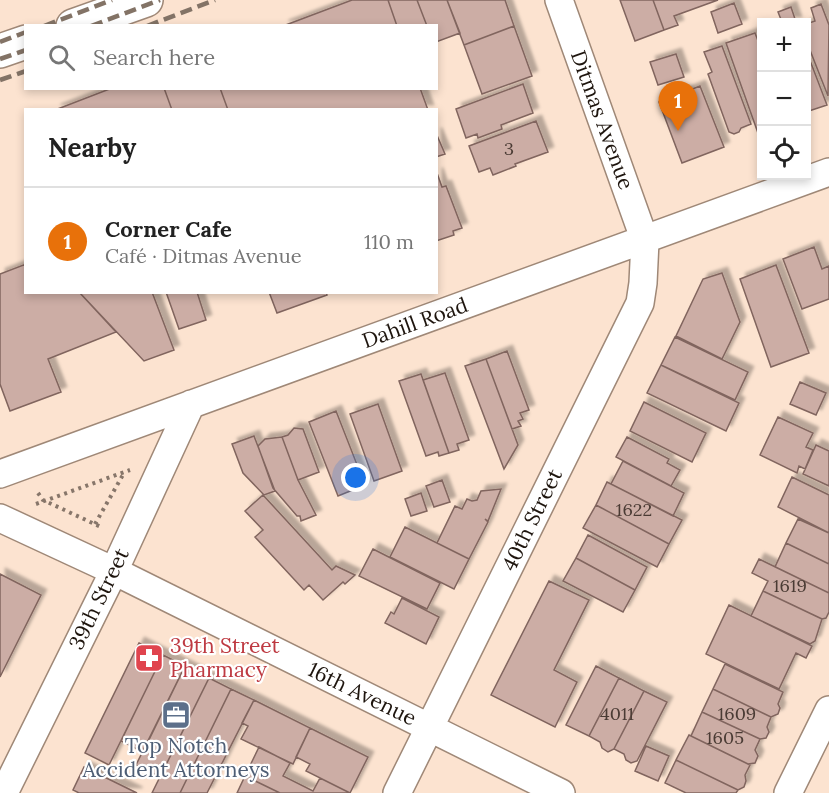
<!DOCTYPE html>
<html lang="en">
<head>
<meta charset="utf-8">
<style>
  :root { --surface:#fff; --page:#f2f2f2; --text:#222; --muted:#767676; --line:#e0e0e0; --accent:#b24db3 }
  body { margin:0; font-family:Lora,serif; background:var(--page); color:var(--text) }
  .controls { position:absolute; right:18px; top:18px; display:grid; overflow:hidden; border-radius:0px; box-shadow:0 3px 9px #0003 }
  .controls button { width:54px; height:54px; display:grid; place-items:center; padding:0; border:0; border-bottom:2px solid var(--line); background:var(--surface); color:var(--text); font:30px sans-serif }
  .you { position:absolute; left:356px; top:478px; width:21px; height:21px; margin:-15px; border:4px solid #fff; border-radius:50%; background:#1a73e8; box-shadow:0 0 0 9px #1a73e833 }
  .badge { display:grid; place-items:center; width:39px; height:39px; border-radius:50%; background:var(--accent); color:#fff; font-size:20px; font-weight:700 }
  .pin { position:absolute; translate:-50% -50px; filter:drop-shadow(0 2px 3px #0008) }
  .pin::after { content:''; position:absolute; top:32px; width:21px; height:18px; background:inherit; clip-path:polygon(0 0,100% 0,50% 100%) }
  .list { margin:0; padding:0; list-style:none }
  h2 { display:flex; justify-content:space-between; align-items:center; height:78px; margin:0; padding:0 24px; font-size:26px }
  h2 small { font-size:20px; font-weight:400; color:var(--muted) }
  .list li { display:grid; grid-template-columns:39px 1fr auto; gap:18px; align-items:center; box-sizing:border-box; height:108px; padding:0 24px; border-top:2px solid var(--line) }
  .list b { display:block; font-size:22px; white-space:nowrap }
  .list p { margin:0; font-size:20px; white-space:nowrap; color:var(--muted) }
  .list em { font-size:20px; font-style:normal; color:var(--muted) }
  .icon { flex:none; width:33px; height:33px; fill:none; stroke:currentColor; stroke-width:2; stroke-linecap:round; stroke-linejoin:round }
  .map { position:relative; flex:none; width:829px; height:793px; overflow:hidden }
  .search { position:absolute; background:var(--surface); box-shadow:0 3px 9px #0003; left:24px; top:24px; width:414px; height:66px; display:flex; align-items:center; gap:15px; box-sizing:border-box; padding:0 21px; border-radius:0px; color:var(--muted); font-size:22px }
  .panel { position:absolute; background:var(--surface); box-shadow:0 3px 9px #0003; left:24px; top:108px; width:414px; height:186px; border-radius:0px }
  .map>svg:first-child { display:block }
</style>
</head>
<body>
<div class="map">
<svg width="829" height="793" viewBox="0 0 829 793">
  <defs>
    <filter id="shadow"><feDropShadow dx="5.5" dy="-5.5" stdDeviation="1.5" flood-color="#0004"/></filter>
  </defs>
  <rect width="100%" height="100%" fill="#fce3d0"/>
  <path fill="#ccada5" stroke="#81655e" stroke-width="1.5" filter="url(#shadow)" d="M352,0H388L397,26H283Z
    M388,0H417L427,26H397Z
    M417,0H447L460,33L436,42V26H427Z
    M447,0H505L514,26L464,45Z
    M620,0H653L664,30L635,41Z
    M653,0H718L674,16L678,25L664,30Z
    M734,3L742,24L718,33L711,12Z
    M821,4L829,25L828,96L806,40V24L815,21L811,8Z
    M791,7L796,22H782L778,12Z
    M514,26L532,76L482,94L464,45Z
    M755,33L762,51V132L758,133L726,43Z
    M722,46L751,124L741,128L739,132L734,134L729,132L708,74L712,72L704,52Z
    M806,50L827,105L806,112Z
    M676,54L684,77L658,85L650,62Z
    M523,84L533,113L501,125L502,129L478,138L477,134L466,138L456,109Z
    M700,86L724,147L682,163L659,102Z
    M112,88H164L172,110H55Z
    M164,88H220L228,110H172Z
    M220,88H420L428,110H228Z
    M536,121L548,152L515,164L516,166L493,175L490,168L479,172L469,146Z
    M436,133L445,154L436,157Z
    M437,173L442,187L446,186L462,228L453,231L454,235L436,241Z
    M814,247L822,269L829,266V299L802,309L783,259Z
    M26,264V292H79L116,332L48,359L61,392L10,411L0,384V274Z
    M776,265L809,353L771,367L740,279Z
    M722,273L740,322L722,359L676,336L703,279Z
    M79,292H152L174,350L144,361Z
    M166,292H197L206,320L179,329Z
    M269,292H326L327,295L277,313Z
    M675,337L748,372L735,400L661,365Z
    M507,351L529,410L520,413L523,419L518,421L521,426L512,429L486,359Z
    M486,359L518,445L504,469L465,366Z
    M661,365L739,403L726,431L647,393Z
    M445,373L469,440L457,444L459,450L449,453L423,380Z
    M421,374L449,453L439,456L438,452L426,456L399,381Z
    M800,382L826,393L816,415L790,404Z
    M644,402L706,433L692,462L630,431Z
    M378,404L402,471L374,481L350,414Z
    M336,411L365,485L338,496L309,422Z
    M778,417L813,433L806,447L813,450L805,469L799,466L797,473L760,455Z
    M294,428L303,429L319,472L298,480L282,437L288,435Z
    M254,436L275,491L264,495L243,473L232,444Z
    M282,437L298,480L316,515L301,521L300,516H297L273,488L258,446L265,439Z
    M627,437L669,459L667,463L680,470L671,486L616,457Z
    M816,445L829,451V486L803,474Z
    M623,461L684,493L673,516L611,484Z
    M792,477L829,495V533L778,507Z
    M442,480L450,502L434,507L426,486Z
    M607,482L682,520L669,544L596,505Z
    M501,489L488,521L485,519L488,522L469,559L437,543L455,506L462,509L467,499L472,501L477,500L481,491Z
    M421,493L427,511L411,516L405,499Z
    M263,495L332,570L336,566L355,575L345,584L343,582L323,600L309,585L304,590L255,537L263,530L245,511Z
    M596,505L669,544L657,567L583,528Z
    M798,519L829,533V564L786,543Z
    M405,527L469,559L454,589L390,557Z
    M588,535L647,567L635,590L576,558Z
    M786,543L829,564V593L775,567Z
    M373,549L440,583L427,609L359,576Z
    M576,558L635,590L623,612L563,581Z
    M759,559L829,593V612L826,618L822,619L763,591L768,581L752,573Z
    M0,574L41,595L0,677Z
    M549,581L589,600L554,670L577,682L555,727L491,695Z
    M763,591L822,619L815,641L810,644L751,616Z
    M402,598L439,617L426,644L385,623L391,612L394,614Z
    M729,605L812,646L806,658L796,653L779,689L706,654Z
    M139,643L163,655L109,765L85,753Z
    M163,655L185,666L143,752L121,741Z
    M725,664L783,692L778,704L780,708L778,714L771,717L713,689Z
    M185,666L209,678L160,777L136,765Z
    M596,666L619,678L589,736L566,725Z
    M209,678L231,689L180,793H152Z
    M619,678L644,691L614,749L608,752L602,748L600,742L589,736Z
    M231,689L254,700L207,793H180Z
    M713,689L771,717L767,727L769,732L766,738L760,739L702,712Z
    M644,691L667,702L637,761L631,763L626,760L624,754L614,749Z
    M254,700L310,728L293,764L241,739L248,726L242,723Z
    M702,712L760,739L755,750L758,756L755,763L748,764L691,736Z
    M310,728L368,757L350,793L306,771L310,764L296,757Z
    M689,735L750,765L745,775L746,781L744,787L738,790L676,760Z
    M646,746L669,756L658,781L635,771Z
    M259,747L290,763L283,776L313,791L320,778L350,793H280L245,776Z
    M676,760L738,790L736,793H686L665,783Z
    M84,767L137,793H79L73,790Z
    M245,776L280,793H237Z"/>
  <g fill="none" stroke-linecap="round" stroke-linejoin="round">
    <g stroke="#9f8877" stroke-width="30">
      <path id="street" d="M0,474L829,172
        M0,518L114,571L561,793
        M4,793L114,571L191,404
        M397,793L640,303L643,283L645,241L559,0
        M788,793L829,710"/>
    </g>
    <g stroke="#9f8877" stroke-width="36">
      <path id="secondary" d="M73,26L146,0
        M0,51L26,42"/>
    </g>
    <path stroke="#87766a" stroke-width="4" stroke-dasharray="3 4.5" stroke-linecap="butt" d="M38,493L43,500L101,527
      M36,504L130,470
      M95,524L124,473"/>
    <use href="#street" stroke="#fff" stroke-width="27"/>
    <use href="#secondary" stroke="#fff" stroke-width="33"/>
    <path stroke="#837366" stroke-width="4.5" stroke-dasharray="12 6" stroke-linecap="butt" d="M44,26L112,0
      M91,26L160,0
      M147,26L215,0
      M0,42L26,32
      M0,59L26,50
      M0,80L26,71"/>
  </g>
  <defs>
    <g id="pharmacy-square" transform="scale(1.5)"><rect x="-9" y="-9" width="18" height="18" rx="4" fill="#e0444e" stroke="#fff"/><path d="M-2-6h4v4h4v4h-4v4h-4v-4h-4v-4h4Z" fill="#fff"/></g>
    <g id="office-square" transform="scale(1.5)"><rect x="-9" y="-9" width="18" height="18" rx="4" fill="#5c6f8a" stroke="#fff"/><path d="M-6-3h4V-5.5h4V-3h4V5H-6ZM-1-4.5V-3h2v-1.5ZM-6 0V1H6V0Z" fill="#fff"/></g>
  </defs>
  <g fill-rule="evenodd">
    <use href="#pharmacy-square" x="149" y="658"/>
    <use href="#office-square" x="176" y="715"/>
  </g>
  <g text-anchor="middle" stroke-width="4.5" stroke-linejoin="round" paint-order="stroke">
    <g font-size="18" fill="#4a3b34">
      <text x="509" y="155">3</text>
      <text x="634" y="516">1622</text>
      <text x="790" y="592">1619</text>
      <text x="617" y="720">4011</text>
      <text x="737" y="720">1609</text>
      <text x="725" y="744">1605</text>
    </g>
    <g font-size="21" fill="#1e150e" stroke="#fff">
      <text transform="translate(602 120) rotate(70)" y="7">Ditmas Avenue</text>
      <text transform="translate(415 323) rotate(-20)" y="7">Dahill Road</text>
      <text transform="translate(532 520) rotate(-64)" y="7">40th Street</text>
      <text transform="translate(99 599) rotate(-64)" y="7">39th Street</text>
      <text transform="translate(362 694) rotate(26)" y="7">16th Avenue</text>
    </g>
    <g font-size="21" fill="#be3a42" stroke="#fff" text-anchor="start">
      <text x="170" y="653">39th Street<tspan x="170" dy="24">Pharmacy</tspan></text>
    </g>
    <g font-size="21" fill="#4e5e75" stroke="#fff">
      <text x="176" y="753">Top Notch<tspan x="176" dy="24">Accident Attorneys</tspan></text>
    </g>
  </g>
</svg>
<div class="controls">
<button>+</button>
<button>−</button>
<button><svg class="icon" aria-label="locate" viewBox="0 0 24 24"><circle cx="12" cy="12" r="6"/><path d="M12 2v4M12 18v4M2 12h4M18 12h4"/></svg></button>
</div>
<div class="you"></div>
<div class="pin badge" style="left:678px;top:131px;background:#e8710a">1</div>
<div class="search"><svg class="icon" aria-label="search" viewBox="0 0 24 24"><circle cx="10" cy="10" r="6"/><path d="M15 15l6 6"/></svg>Search here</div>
<section class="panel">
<h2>Nearby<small></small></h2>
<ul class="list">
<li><span class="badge" style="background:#e8710a">1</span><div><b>Corner Cafe</b><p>Café · Ditmas Avenue</p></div><em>110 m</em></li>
</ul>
</section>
</div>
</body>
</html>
